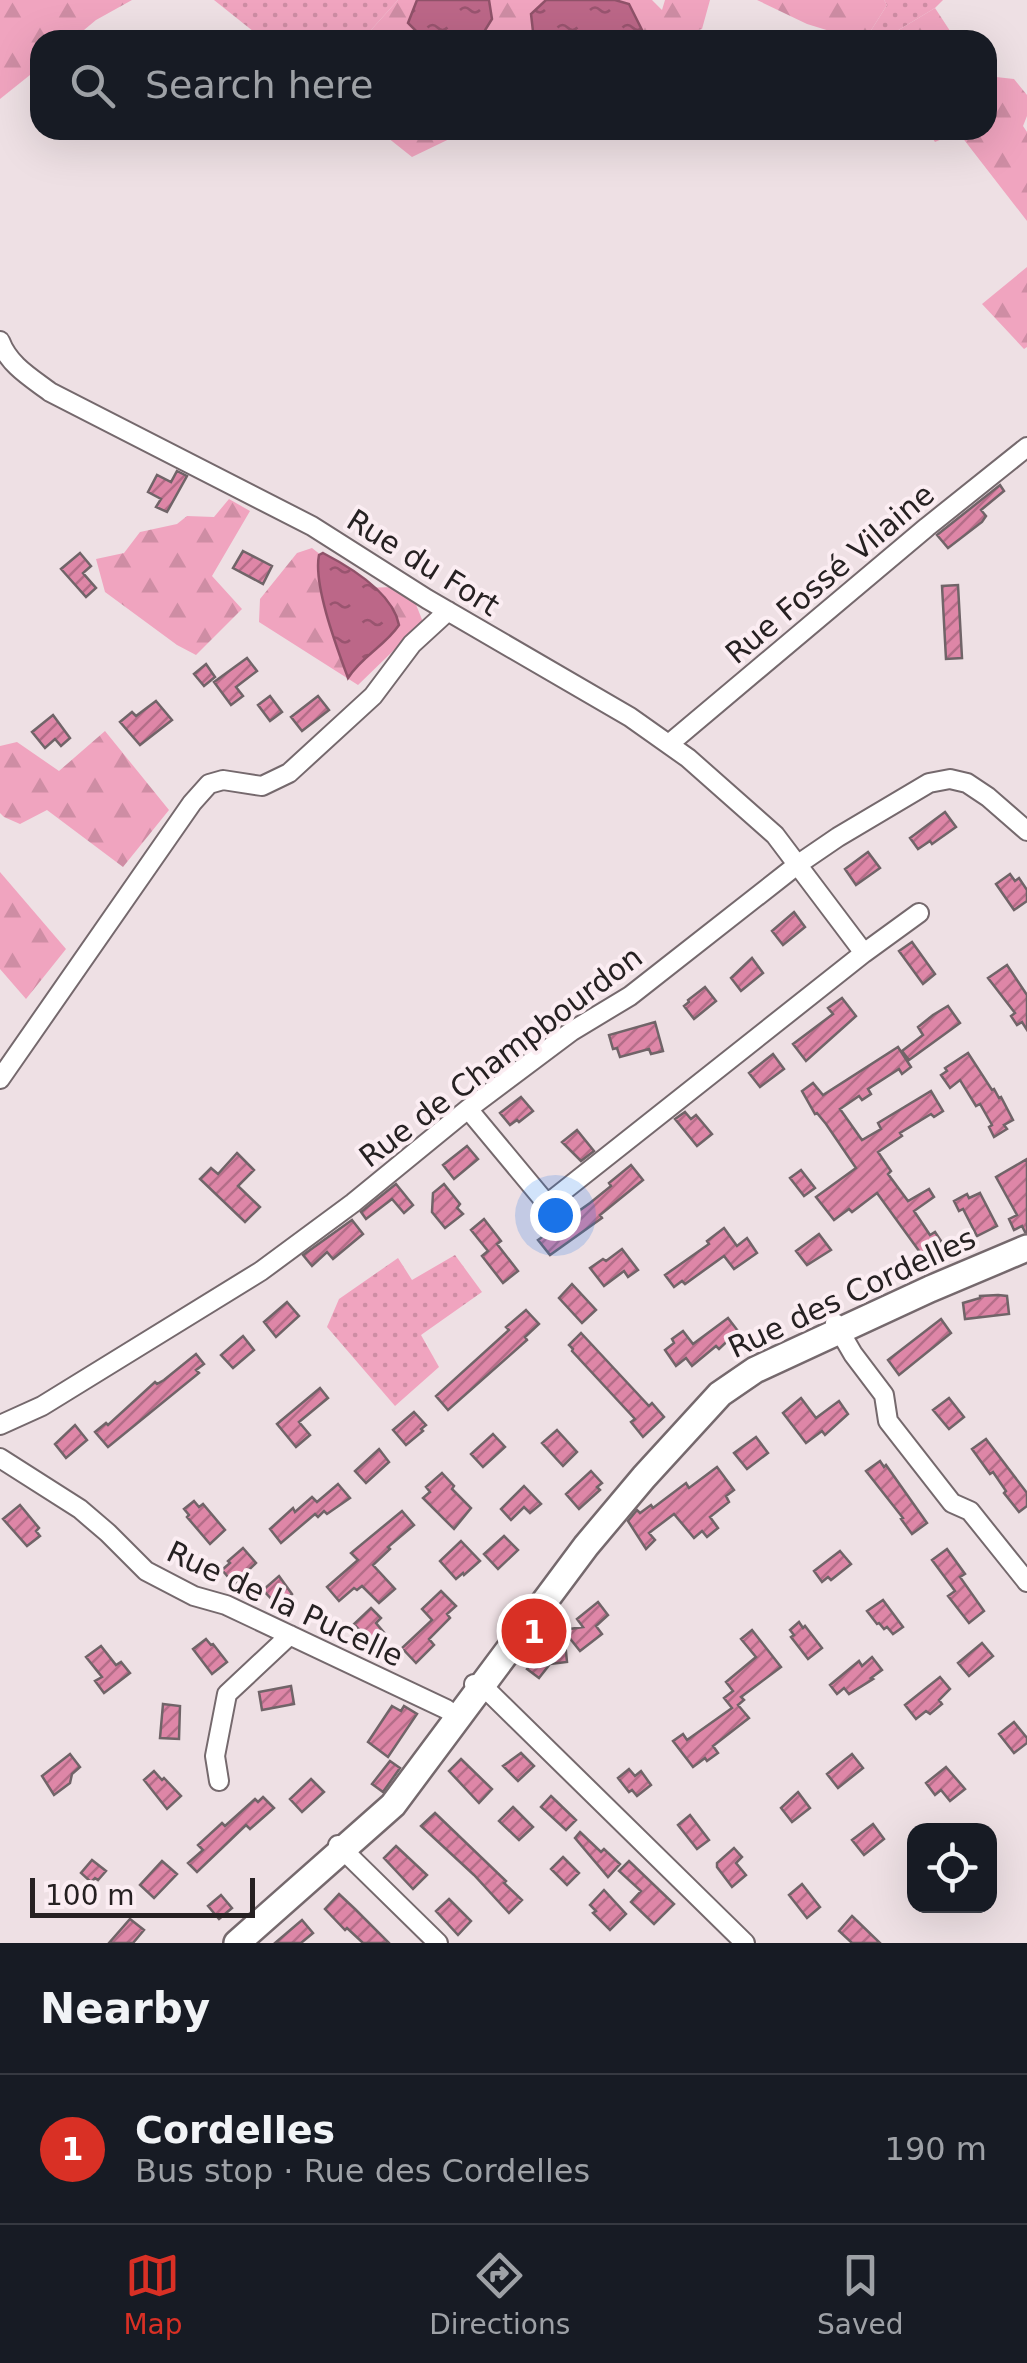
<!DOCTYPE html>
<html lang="en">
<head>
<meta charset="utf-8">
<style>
  :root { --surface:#171b24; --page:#242831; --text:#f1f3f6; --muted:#9ea1a6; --line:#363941; --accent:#d93025 }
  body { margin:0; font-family:"DejaVu Sans",sans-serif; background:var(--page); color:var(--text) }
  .controls { position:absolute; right:30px; bottom:30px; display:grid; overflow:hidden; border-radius:20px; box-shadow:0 10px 40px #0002 }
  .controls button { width:90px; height:90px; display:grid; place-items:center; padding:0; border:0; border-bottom:2px solid var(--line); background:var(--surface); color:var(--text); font:50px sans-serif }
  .scale { position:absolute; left:30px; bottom:25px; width:225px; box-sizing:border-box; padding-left:10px; border:5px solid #262122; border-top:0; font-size:28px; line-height:35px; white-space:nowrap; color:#262122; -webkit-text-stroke:8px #fbedf2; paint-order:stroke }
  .you { position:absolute; left:555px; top:1215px; width:35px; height:35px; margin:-25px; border:8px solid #fff; border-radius:50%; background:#1a73e8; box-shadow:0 0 0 15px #1a73e833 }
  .badge { display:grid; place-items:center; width:65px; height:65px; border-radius:50%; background:var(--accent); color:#fff; font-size:32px; font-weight:700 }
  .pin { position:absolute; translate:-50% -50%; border:5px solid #fff; box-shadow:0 2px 10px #0006 }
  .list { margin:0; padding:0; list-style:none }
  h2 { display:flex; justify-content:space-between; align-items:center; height:130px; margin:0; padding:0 40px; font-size:42px }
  h2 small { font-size:32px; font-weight:400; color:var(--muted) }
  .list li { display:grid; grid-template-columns:65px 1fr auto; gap:30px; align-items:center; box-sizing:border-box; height:150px; padding:0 40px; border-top:2px solid var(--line) }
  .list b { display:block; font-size:38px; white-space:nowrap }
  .list p { margin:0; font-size:32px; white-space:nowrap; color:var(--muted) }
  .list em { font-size:32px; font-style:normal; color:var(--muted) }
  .icon { flex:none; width:55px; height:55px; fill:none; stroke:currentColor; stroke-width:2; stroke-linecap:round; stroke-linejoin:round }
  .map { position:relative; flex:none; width:1027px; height:1943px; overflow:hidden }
  .search { position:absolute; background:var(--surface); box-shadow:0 10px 40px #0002; left:30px; right:30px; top:30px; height:110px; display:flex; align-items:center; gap:25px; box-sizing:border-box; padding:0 35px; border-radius:30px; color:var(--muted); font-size:38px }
  .sheet { height:280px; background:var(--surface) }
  nav { display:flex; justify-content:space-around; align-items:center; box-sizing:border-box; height:140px; border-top:2px solid var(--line); background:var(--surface); font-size:28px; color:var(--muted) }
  nav a { display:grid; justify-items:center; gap:5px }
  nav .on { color:var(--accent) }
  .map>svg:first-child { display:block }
</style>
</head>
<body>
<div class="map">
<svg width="1027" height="1943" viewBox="0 0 1027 1943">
  <defs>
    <pattern id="grass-dots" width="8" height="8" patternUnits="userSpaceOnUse" patternTransform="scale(2.5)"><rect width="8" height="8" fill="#f0a4bf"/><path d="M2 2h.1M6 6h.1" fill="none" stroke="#ce8da4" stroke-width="1.8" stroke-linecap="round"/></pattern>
    <pattern id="forest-firs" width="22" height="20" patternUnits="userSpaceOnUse" patternTransform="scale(2.5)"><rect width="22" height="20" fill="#f0a4bf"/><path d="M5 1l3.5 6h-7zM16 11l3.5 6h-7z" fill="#ce8da4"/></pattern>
    <pattern id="water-ripples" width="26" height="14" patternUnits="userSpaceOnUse" patternTransform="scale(2.5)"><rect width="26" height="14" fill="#bc6788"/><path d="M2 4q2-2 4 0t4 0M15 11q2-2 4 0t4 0" fill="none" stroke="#99546f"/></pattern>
    <pattern id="building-hatch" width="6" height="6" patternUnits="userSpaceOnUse" patternTransform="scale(2.5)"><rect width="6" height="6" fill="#de86a7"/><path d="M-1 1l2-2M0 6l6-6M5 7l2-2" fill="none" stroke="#b46d88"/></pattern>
  </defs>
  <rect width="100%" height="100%" fill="#eee0e4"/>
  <path fill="url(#grass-dots)" d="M214,0H398L362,40H264Z
    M884,0H943L935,8L882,40H865L887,5Z
    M455,1255L482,1292L421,1335L439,1367L395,1406L327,1327L339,1299L398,1258L412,1280Z"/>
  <path fill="url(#forest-firs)" d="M0,0H132L96,20L72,40H40V67L0,99Z
    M398,0H652L662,10L665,0H710L702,29L661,40H362Z
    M757,0H884L887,5L865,40H859L807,24Z
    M935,8L956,40H882Z
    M987,76L1014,79L1027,95V116L1023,126L1027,132V221L958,132L935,142L927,130H987Z
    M378,130H468L412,157Z
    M1027,267V347L1024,349L982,304Z
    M229,499L250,511L212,576L242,609L196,655L177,645L105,592L96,559L124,553L140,532L177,524L187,516L214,517Z
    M312,548L363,588L393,587L413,597L423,622L358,685L259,622L260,599L297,553Z
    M105,731L169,810L123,867L47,810L20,824L4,817L0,813V746L17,742L59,771Z
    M0,872L66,949L26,999L0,969Z"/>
  <path fill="url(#water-ripples)" stroke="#8f5269" stroke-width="2.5" d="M417,0H489L492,19L479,40H425L408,23Z
    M546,0H615L629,4L645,36L629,40H534L531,14Z
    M323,553C350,567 393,593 399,625C385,646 362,656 348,678C337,648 313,585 319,555Z"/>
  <path fill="url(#building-hatch)" stroke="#706468" stroke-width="2.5" d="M177,471L187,476L167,512L156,507L161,499L148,492L157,475L171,482Z
    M1000,485L1004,491L981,510L986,516L982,522L948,548L937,535Z
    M243,551L272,566L263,584L233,568Z
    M80,553L91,566L83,573L96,588L86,597L61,569Z
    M958,585L962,658L946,659L942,586Z
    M247,658L257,671L236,687L243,696L231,705L214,682Z
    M206,664L215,677L204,686L194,674Z
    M270,696L282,712L270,721L258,705Z
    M318,696L329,710L302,731L291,717Z
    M156,701L172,720L140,745L120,722L132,712L136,716Z
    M53,715L70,738L61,746L55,739L45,748L32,732Z
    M945,812L956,827L932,844L930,841L918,849L910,838Z
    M868,852L880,868L856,885L845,869Z
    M1010,874L1015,881L1019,878L1027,890V901L1014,910L996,884Z
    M794,912L805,927L783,945L772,931Z
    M912,942L935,974L923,984L899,951Z
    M752,958L763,973L741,991L731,978Z
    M1007,965L1027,995V1030L1022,1022L1017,1025L1011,1016L1015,1013L988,978Z
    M705,987L716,1001L694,1019L684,1006L689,1002L688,1000Z
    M842,998L856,1016L806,1061L793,1044L833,1014L828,1008Z
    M948,1006L960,1023L909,1060L902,1051L923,1035L918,1027L933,1015Z
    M655,1022L663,1051L651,1054L649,1049L620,1057L617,1048L613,1049L609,1035Z
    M898,1047L911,1067L902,1074L899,1069L868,1089L871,1094L862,1100L859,1096L840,1109L862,1140L881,1129L878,1123L931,1091L943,1111L934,1117L931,1114L900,1133L902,1136L878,1152L891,1171L888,1174L908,1201L929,1189L934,1197L914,1211L930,1235L935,1232L941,1241L922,1255L877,1193L852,1212L849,1209L834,1220L816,1197L856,1168L826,1124L817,1113L815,1114L802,1091L813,1083L823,1095Z
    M968,1053L992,1090L994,1089L999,1098L1001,1097L1013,1120L1004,1125L1007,1129L994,1137L989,1127L992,1125L980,1104L976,1106L960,1080L950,1088L941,1075L947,1071L945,1068Z
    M773,1054L784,1069L760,1087L749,1073Z
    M521,1097L533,1111L519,1122L517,1120L510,1125L500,1113Z
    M685,1112L691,1119L696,1115L712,1134L697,1146L675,1119Z
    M577,1130L594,1151L581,1161L562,1142Z
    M467,1146L478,1159L454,1179L443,1165Z
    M237,1153L254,1170L238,1186L260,1207L245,1222L200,1179L211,1168L218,1174Z
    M1027,1159V1232H1025L1022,1226L1014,1230L1009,1219L1017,1215L996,1177Z
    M631,1165L643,1180L600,1215L602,1218L550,1255L538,1240L590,1203L611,1186L609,1183Z
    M801,1170L815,1188L804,1196L790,1178Z
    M396,1184L413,1205L404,1213L392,1199L366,1219L361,1212Z
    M444,1184L460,1204L457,1208L463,1214L445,1228L432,1212L433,1193Z
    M980,1193L997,1226L977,1236L963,1209L959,1211L954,1201L967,1194L969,1198Z
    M484,1219L501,1241L497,1244L518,1271L503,1283L482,1256L488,1251L471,1230Z
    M352,1220L363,1234L333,1259L327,1252L312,1266L303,1255Z
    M724,1228L737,1246L747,1238L757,1253L734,1269L724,1256L685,1284L682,1281L674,1287L665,1275L709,1244L707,1241Z
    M819,1234L831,1250L807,1265L796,1251Z
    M622,1249L638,1270L628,1277L624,1271L604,1286L590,1268L603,1259L606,1261Z
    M572,1284L596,1310L582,1323L559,1298Z
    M998,1295L1007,1296L1009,1314L965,1319L963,1303L980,1298V1296Z
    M287,1302L299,1316L276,1337L264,1322Z
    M526,1310L539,1324L525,1337L527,1340L448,1410L436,1396L509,1330L506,1327Z
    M728,1318L738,1331L719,1349L716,1346L692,1366L686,1358L676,1366L665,1350L674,1343L672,1339L683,1331L693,1344Z
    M941,1319L951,1333L899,1375L888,1360Z
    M581,1333L649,1406L652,1403L664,1417L643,1437L631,1422L635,1419L572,1351L573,1349L569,1345Z
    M243,1336L254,1350L233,1368L221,1355Z
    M196,1354L204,1364L196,1370L199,1373L108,1447L95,1432L106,1423L108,1425L155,1382L157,1384L164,1380Z
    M320,1388L328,1398L299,1422L310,1435L296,1447L277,1424Z
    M801,1398L816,1418L839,1401L848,1414L825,1435L822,1431L806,1443L783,1413Z
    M949,1398L964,1417L949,1429L933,1410Z
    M414,1412L426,1425L421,1429L423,1431L406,1445L393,1430Z
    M75,1425L87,1440L66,1458L55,1444Z
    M557,1430L577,1452L563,1466L542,1443Z
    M493,1434L505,1447L483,1467L471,1454Z
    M756,1437L768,1453L747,1469L734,1453Z
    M986,1439L1027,1493V1506L1019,1512L1004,1493L1006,1491L993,1472L990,1474L972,1449Z
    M379,1449L389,1462L366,1483L355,1471Z
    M880,1461L884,1467L886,1465L927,1523L912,1534L901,1519L903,1518L866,1471Z
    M717,1467L734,1490L726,1496L729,1502L710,1517L718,1528L707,1537L702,1531L694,1538L674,1514L649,1533L655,1540L646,1549L628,1521L637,1510L640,1513L651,1505L653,1508L686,1483L689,1488Z
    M591,1471L602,1483L597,1487L600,1490L579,1509L566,1494Z
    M442,1473L454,1486L452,1489L471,1508L454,1529L423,1498L430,1492L426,1487Z
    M338,1484L350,1498L327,1514L324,1511L318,1517L315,1514L281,1543L270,1529L293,1508L295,1512L312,1497L317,1502Z
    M524,1486L541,1504L530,1513L524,1507L511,1520L501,1509Z
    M194,1501L199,1507L203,1504L225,1530L210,1544L187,1517L189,1515L184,1509Z
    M20,1505L39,1528L36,1531L40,1536L27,1546L3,1519Z
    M402,1511L414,1525L388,1547L390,1549L373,1565L395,1589L379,1603L362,1586L357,1590L354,1588L339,1601L327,1587L358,1560L351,1553Z
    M504,1536L518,1550L498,1569L484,1554Z
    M461,1541L480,1561L464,1575L463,1573L456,1579L440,1561Z
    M243,1548L256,1563L234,1584L222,1570L230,1563L228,1561Z
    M947,1549L965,1574L960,1577L984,1611L969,1623L948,1596L955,1591L932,1560Z
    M840,1551L851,1564L831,1580L828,1577L822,1582L814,1571Z
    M279,1576L292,1594L278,1606L263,1590Z
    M441,1591L456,1606L447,1614L450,1618L429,1639L434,1645L416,1663L402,1648L432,1620L422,1609Z
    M883,1600L903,1627L893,1634L887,1627L884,1629L879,1623L877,1624L867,1611Z
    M598,1602L608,1615L596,1626L602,1634L580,1651L564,1631L567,1662L550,1664L539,1678L527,1669L544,1647L542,1633L583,1627L577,1619Z
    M371,1608L381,1618L376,1623L386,1635L374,1646L354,1624Z
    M799,1622L803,1628L805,1626L822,1648L808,1659L791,1637L794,1635L790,1630Z
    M752,1630L781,1667L741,1697L744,1700L738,1705L749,1718L713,1746L718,1753L707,1761L705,1758L693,1767L673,1741L683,1734L687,1740L732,1708L724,1698L733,1691L726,1682L756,1657L741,1639Z
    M206,1639L211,1645L213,1644L227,1662L212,1674L193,1649Z
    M982,1643L993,1656L969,1676L958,1663Z
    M101,1646L116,1665L121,1662L130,1673L104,1693L95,1681L102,1677L86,1657Z
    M872,1657L882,1670L871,1678L873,1679L849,1694L844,1688L837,1694L830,1685L859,1661L862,1666Z
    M940,1677L950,1689L939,1700L942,1704L930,1714L926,1711L916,1719L905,1705Z
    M291,1686L294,1704L262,1710L259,1692Z
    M163,1704L180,1706L179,1739L160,1738Z
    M392,1706L401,1711L404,1706L417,1714L388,1757L368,1742Z
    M1014,1722L1027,1738V1743L1014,1753L999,1734Z
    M521,1753L534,1766L518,1781L503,1766Z
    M70,1754L80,1767L72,1774L70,1783L54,1795L42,1776Z
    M852,1754L863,1768L838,1788L827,1774Z
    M461,1759L492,1789L479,1803L449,1771Z
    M390,1761L400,1768L383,1792L372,1784Z
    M946,1767L965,1789L950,1801L941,1790L935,1795L926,1783Z
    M629,1769L635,1776L641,1771L651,1785L637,1796L632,1790L629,1792L618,1778Z
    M154,1771L162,1780L164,1778L181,1796L167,1809L144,1780Z
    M311,1779L324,1792L302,1812L290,1799Z
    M798,1792L810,1808L792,1822L781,1808Z
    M551,1796L576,1820L566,1830L541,1807Z
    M263,1797L274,1808L250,1829L246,1825L197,1872L188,1863L203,1850L198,1845L222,1823L225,1826L255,1799L258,1802Z
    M513,1807L533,1827L519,1840L499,1821Z
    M435,1813L506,1881L504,1883L522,1900L509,1913L474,1875L421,1826Z
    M690,1815L709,1840L697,1849L678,1825Z
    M873,1824L884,1839L864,1855L852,1840Z
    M580,1832L601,1852L604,1849L620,1864L608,1877L575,1838Z
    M396,1846L427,1875L413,1889L384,1858Z
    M734,1848L742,1857L736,1863L746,1875L732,1887L717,1867V1863Z
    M563,1857L579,1873L567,1885L551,1869Z
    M92,1860L106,1871L98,1880L95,1878L91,1882L81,1873Z
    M162,1861L177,1874L154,1898L140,1885Z
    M629,1861L674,1904L654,1924L631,1902L641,1891L619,1871Z
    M802,1884L820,1907L807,1918L789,1895Z
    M604,1890L626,1914L610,1930L593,1913L596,1911L590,1905Z
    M339,1894L355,1909L389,1943H363L347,1928L345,1930L325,1909Z
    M221,1895L232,1908L219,1919L208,1906Z
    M449,1899L471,1921L458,1935L436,1911Z
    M852,1916L880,1943H852L839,1931Z
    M130,1919L144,1930L133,1943H109Z
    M302,1920L313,1933L301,1943H275Z"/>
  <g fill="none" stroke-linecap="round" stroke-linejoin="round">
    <g stroke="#75696d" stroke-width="22">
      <path id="street" d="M0,341C9,365 30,377 50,392L312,526L427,599L630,717L688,758L775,835L864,953L547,1204L468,1109
        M669,744L927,527L1027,447
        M864,953L919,913
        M0,1079L192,803L209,784L223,780L262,786L289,773L373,696L412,644L448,611
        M835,1323L853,1354L884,1395L888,1421L952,1503L970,1511L1027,1582
        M0,1425L42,1406L261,1271L353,1203L468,1109L572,1031L630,996L797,865L838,837L929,783L950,779L967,783L988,797L1027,831
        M0,1458L80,1509L108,1533L146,1571L194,1596L226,1605L446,1709L459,1718
        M474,1684L488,1691L745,1943
        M219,1781L215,1756L227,1694L290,1635
        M338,1845L438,1943"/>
    </g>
    <g stroke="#75696d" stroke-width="30">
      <path id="secondary" d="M237,1943L393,1805L586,1546L644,1477L720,1394L755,1370L930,1289L1027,1248"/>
    </g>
    <use href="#street" stroke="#fff" stroke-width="18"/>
    <use href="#secondary" stroke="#fff" stroke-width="25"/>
  </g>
  <g text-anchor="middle" stroke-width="8" stroke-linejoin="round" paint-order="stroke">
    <g font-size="30" fill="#262122" stroke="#fbedf2">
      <text transform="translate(423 563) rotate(32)" y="10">Rue du Fort</text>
      <text transform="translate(830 574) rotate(-40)" y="10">Rue Fossé Vilaine</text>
      <text transform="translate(501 1057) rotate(-37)" y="10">Rue de Champbourdon</text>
      <text transform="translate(852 1293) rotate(-25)" y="10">Rue des Cordelles</text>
      <text transform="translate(285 1604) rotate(25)" y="10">Rue de la Pucelle</text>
    </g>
  </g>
</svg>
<div class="controls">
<button><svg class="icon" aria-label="locate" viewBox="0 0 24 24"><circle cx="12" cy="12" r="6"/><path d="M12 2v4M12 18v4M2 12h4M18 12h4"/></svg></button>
</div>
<div class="scale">100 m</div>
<div class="you"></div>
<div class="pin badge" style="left:534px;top:1631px">1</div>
<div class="search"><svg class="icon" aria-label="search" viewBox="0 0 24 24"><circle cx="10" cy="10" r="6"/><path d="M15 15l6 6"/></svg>Search here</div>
</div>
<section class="sheet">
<h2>Nearby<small></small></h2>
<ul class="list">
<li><span class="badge">1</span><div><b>Cordelles</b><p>Bus stop · Rue des Cordelles</p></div><em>190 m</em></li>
</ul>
</section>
<nav>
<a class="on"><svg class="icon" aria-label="map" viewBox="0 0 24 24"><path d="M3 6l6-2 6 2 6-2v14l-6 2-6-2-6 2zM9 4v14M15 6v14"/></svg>Map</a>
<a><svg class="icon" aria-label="directions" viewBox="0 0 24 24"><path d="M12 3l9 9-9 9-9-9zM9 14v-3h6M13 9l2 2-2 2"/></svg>Directions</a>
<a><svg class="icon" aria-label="saved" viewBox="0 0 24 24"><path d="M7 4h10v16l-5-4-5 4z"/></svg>Saved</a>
</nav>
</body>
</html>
